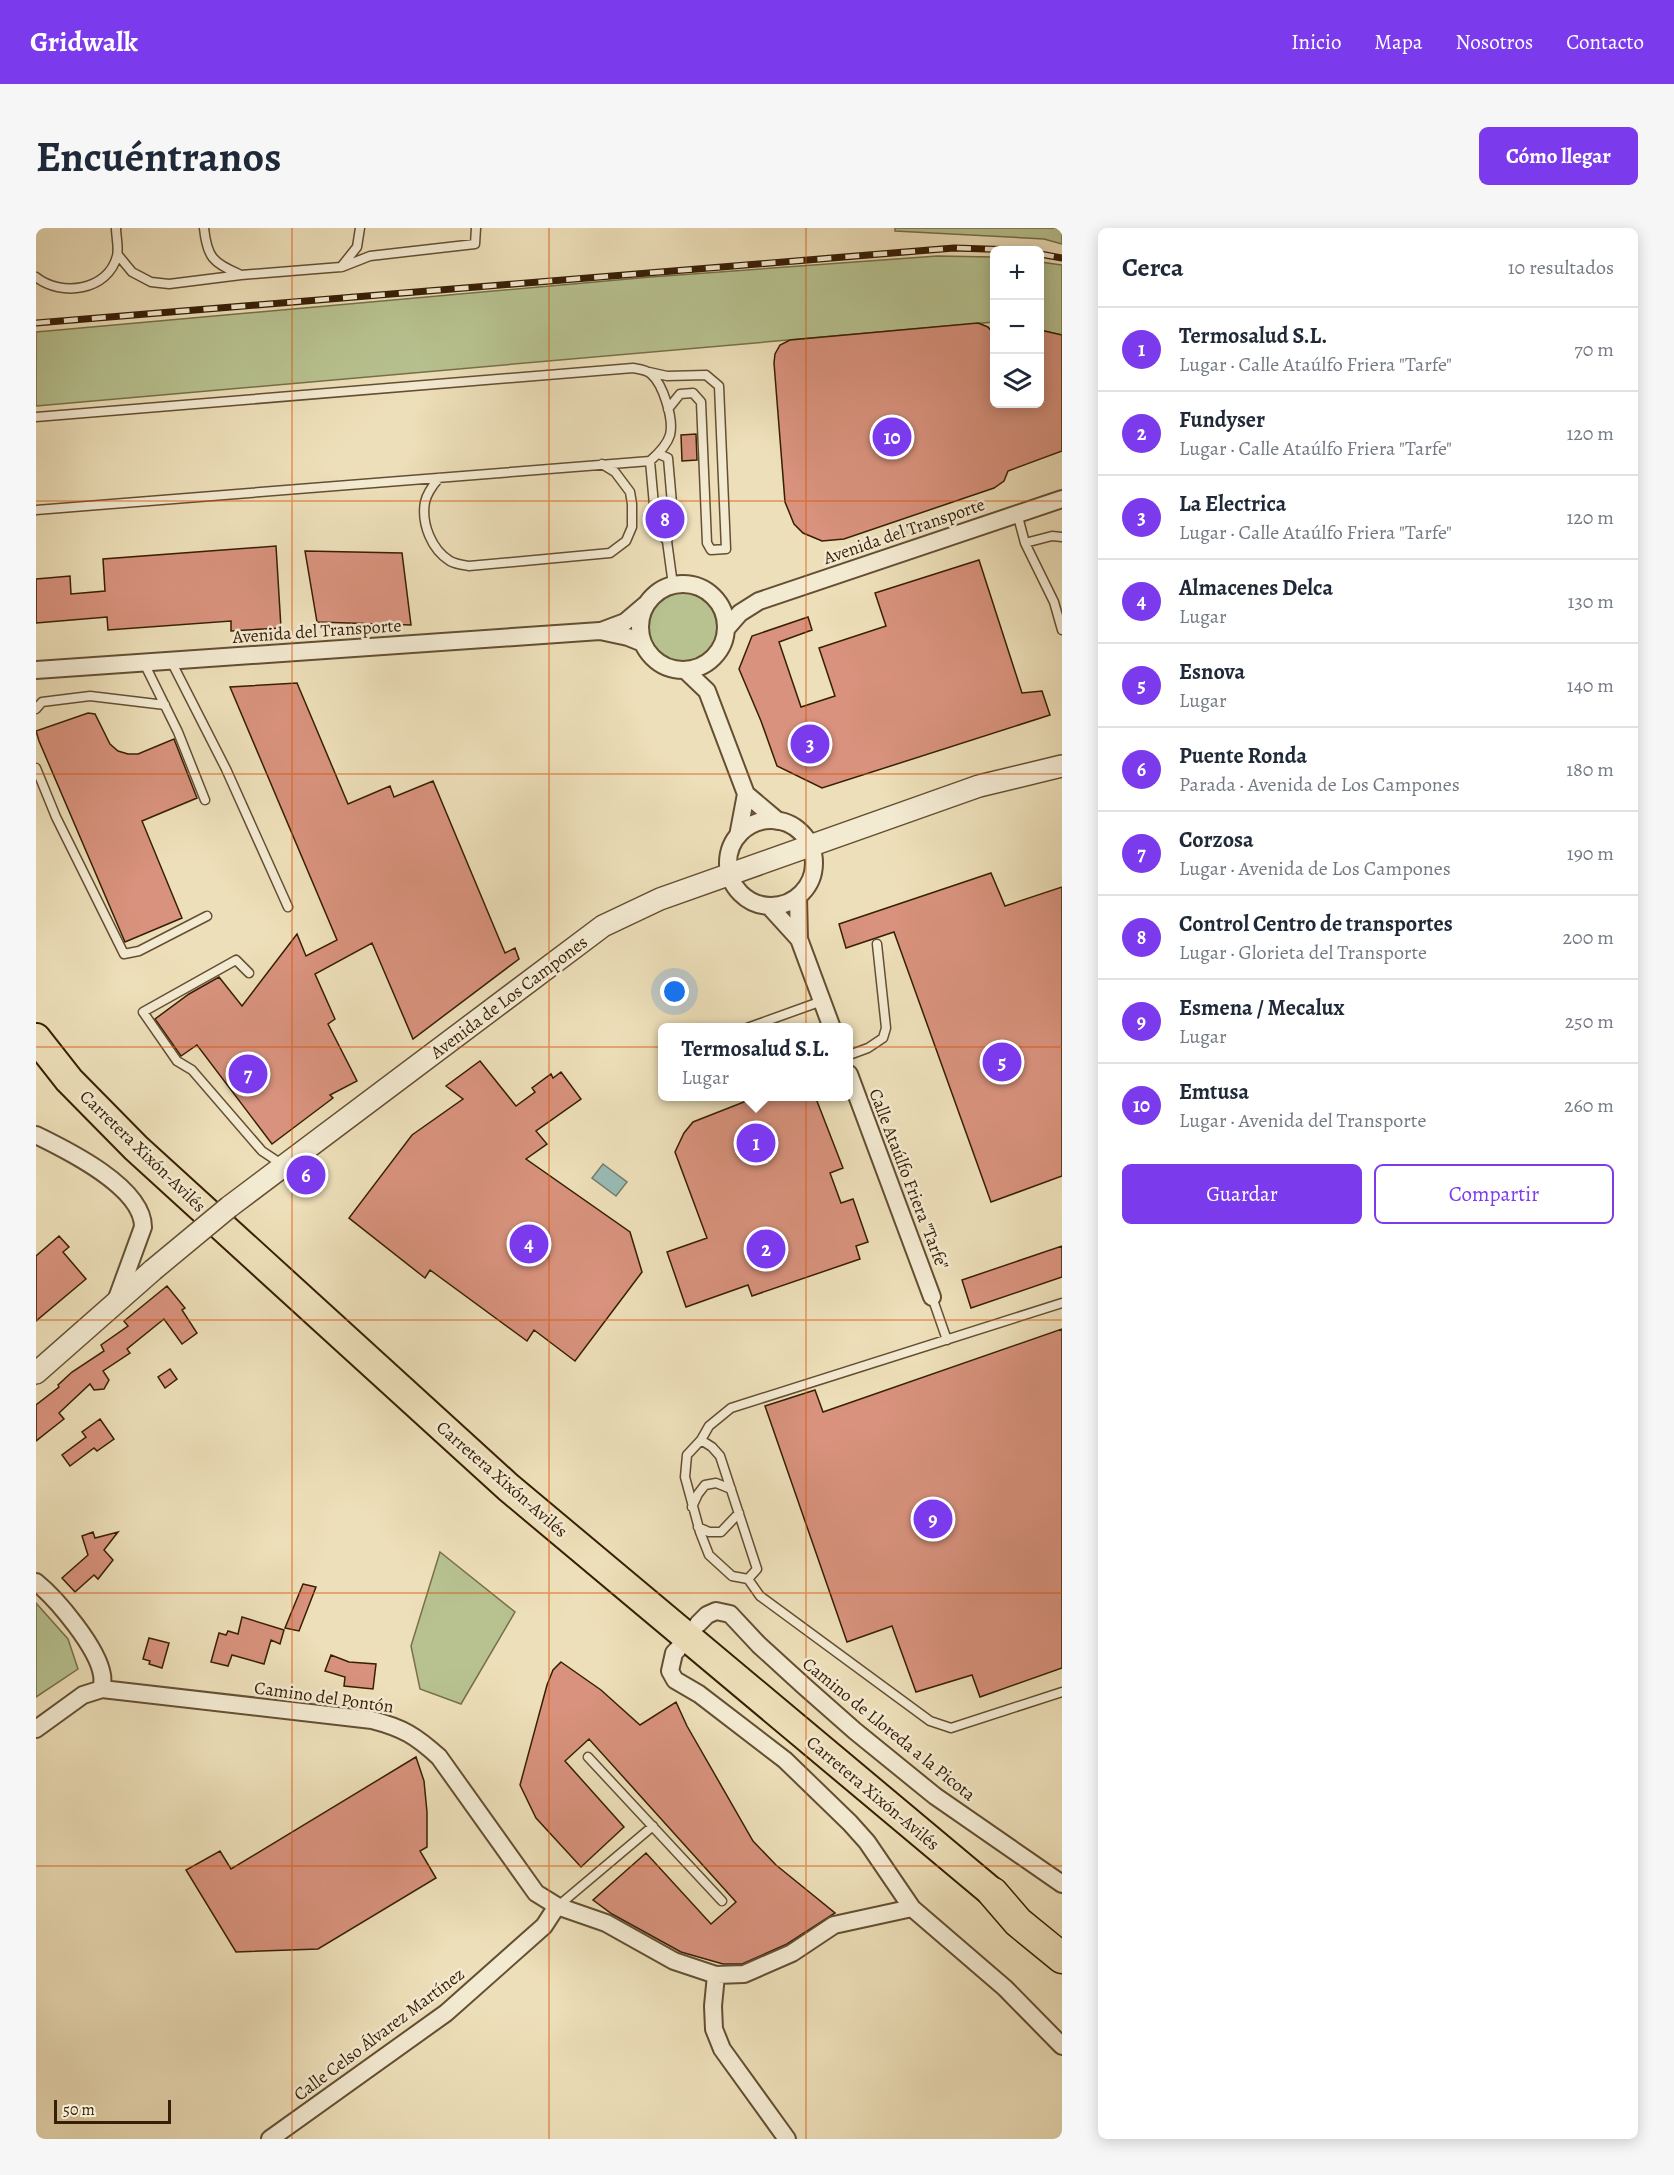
<!DOCTYPE html>
<html lang="es">
<head>
<meta charset="utf-8">
<style>
  :root { --surface:#fff; --page:#f6f6f7; --text:#1f2937; --muted:#747a83; --line:#e0e1e3; --accent:#7c3aed }
  body { margin:0; font-family:Alegreya,serif; background:var(--page); color:var(--text) }
  .controls { position:absolute; right:18px; top:18px; display:grid; overflow:hidden; border-radius:9px; box-shadow:0 3px 15px #0003 }
  .controls button { width:54px; height:54px; display:grid; place-items:center; padding:0; border:0; border-bottom:2px solid var(--line); background:var(--surface); color:var(--text); font:30px sans-serif }
  .scale { position:absolute; left:18px; bottom:15px; width:117px; box-sizing:border-box; padding-left:6px; border:3px solid #371f05; border-top:0; font-size:16px; line-height:21px; white-space:nowrap; color:#371f05; -webkit-text-stroke:4px #f3ead2; paint-order:stroke }
  .you { position:absolute; left:639px; top:764px; width:21px; height:21px; margin:-15px; border:4px solid #fff; border-radius:50%; background:#1a73e8; box-shadow:0 0 0 9px #1a73e833 }
  .badge { display:grid; place-items:center; width:39px; height:39px; border-radius:50%; background:var(--accent); color:#fff; font-size:20px; font-weight:700 }
  .pin { position:absolute; translate:-50% -50%; border:3px solid #fff; box-shadow:0 2px 6px #0006 }
  .popup { position:absolute; left:622px; top:795px; width:195px; height:78px; box-sizing:border-box; display:grid; place-content:center; border-radius:9px; background:var(--surface); filter:drop-shadow(0 2px 4px #0005); font-size:20px; white-space:nowrap; color:var(--muted) }
  .popup b { font-size:22px; color:var(--text) }
  .popup::after { content:''; position:absolute; left:50%; top:100%; margin-left:-12px; border:12px solid transparent; border-top-color:var(--surface) }
  .list { margin:0; padding:0; list-style:none }
  h2 { display:flex; justify-content:space-between; align-items:center; height:78px; margin:0; padding:0 24px; font-size:26px }
  h2 small { font-size:20px; font-weight:400; color:var(--muted) }
  .list li { display:grid; grid-template-columns:39px 1fr auto; gap:18px; align-items:center; box-sizing:border-box; height:84px; padding:0 24px; border-top:2px solid var(--line) }
  .list b { display:block; font-size:22px; white-space:nowrap }
  .list p { margin:0; font-size:20px; white-space:nowrap; color:var(--muted) }
  .list em { font-size:20px; font-style:normal; color:var(--muted) }
  .actions { display:flex; gap:12px; padding:18px 24px }
  .actions a { flex:1; padding:14px 0; border:2px solid var(--accent); border-radius:9px; text-align:center; font-size:21px; color:var(--accent) }
  .actions .main { background:var(--accent); color:#fff }
  .icon { flex:none; width:33px; height:33px; fill:none; stroke:currentColor; stroke-width:2; stroke-linecap:round; stroke-linejoin:round }
  .map { position:relative; flex:none; width:1026px; height:1911px; overflow:hidden; border-radius:9px }
  header { display:flex; align-items:center; gap:36px; box-sizing:border-box; height:84px; padding:0 30px; background:var(--accent); color:#fff }
  header strong { font-size:28px }
  nav { display:flex; gap:33px; margin-inline-start:auto; font-size:21px }
  .intro { display:flex; align-items:center; justify-content:space-between; box-sizing:border-box; height:144px; padding:0 36px }
  h1 { margin:0; font-size:42px }
  .button { padding:15px 27px; border-radius:9px; background:var(--accent); color:#fff; font-size:21px; font-weight:700 }
  main { display:flex; gap:36px; padding:0 36px }
  aside { flex:1; background:var(--surface); border-radius:9px; box-shadow:0 3px 15px #0003 }
  .map>svg:first-child { display:block }
</style>
</head>
<body>
<header>
<strong>Gridwalk</strong>
<nav><a>Inicio</a><a>Mapa</a><a>Nosotros</a><a>Contacto</a></nav>
</header>
<div class="intro"><h1>Encuéntranos</h1><a class="button">Cómo llegar</a></div>
<main>
<div class="map">
<svg width="1026" height="1911" viewBox="0 0 1026 1911">
  <rect width="100%" height="100%" fill="#eddfb9"/>
  <filter id="stains"><feTurbulence type="fractalNoise" baseFrequency=".00333" numOctaves="4"/><feColorMatrix values="0 0 0 0 .2 0 0 0 0 .09 0 0 0 0 .02 0 0 0 .5 -.17"/></filter>
  <radialGradient id="worn" r=".72"><stop offset=".6" stop-color="#630" stop-opacity="0"/><stop offset="1" stop-color="#630" stop-opacity=".3"/></radialGradient>
  <path fill="#b7c290" stroke="#77704a" stroke-width="1.5" d="M859,0H1026V16L1008,11L859,3Z
    M901,28L958,29V94L0,178V104L615,49Z
    M1004,34L1026,37V107L1004,102Z
    M613 399a34 34 0 1 1 68 0a34 34 0 1 1-68 0Z
    M404,1324L479,1384L425,1476L384,1461L375,1418Z
    M0,1375L32,1411L42,1441L0,1469Z"/>
  <path fill="#9abcb5" stroke="#727d6f" stroke-width="1.5" d="M567,936L591,954L580,968L556,950Z"/>
  <path fill="#d8927d" stroke="#371f05" stroke-width="1.5" d="M942,95L952,99L958,106V176H1004V102L1026,107V223L972,243L968,253L958,260L808,311L786,313L767,305L758,296L749,274L738,135L739,126L744,117L754,112Z
    M660,206L661,232L646,233L645,207Z
    M240,318L245,400L195,403V393L72,402L71,389L0,395V351L34,348L35,366L69,363L67,331Z
    M269,323L366,325L375,397L281,394Z
    M943,332L986,465L1006,463L1014,487L786,560L741,538L725,493L703,441L716,408L772,389L776,402L743,414L765,479L799,468L783,420L850,398L839,365Z
    M261,455L312,576L354,558L358,569L397,553L469,725L479,720L483,731L377,811L336,715L279,746L299,791L292,796L321,853L294,867L297,870L236,916L161,817L145,828L119,791L153,766L183,749L206,778L261,706L270,728L301,712L194,459Z
    M52,485L59,486L74,516L82,523L92,526H102L138,511L161,570L106,593L146,690L89,714L3,513L0,503Z
    M955,645L969,678L1026,659V948L955,974L858,704L810,720L803,696Z
    M444,833L480,878L499,864L496,860L515,846L517,850L525,844L545,871L500,903L511,916L490,931L594,1004L606,1044L539,1133L498,1102L491,1113L394,1042L389,1050L313,990L376,907L427,871L410,858Z
    M723,868H779L807,940L794,945L805,975L817,971L832,1014L820,1018L824,1031L716,1068L712,1057L650,1079L631,1024L671,1010L639,924L648,905L657,894Z
    M23,1008L33,1019L27,1024L50,1051L0,1093V1028Z
    M1026,1018V1049L935,1080L926,1052Z
    M131,1058L149,1080L146,1082L161,1105L146,1116L128,1091L91,1121L94,1125L67,1143L73,1152L68,1161L58,1162L54,1156L23,1185L28,1191L0,1213V1177L23,1159L22,1157L36,1144L68,1123L65,1117L92,1098L88,1093Z
    M1026,1101V1440L944,1469L936,1447L880,1464L856,1398L811,1414L729,1178L779,1162L787,1184Z
    M134,1141L141,1151L129,1160L122,1149Z
    M64,1191L78,1211L61,1223L58,1220L34,1238L26,1227L50,1209L46,1204Z
    M57,1304L59,1310L82,1304L68,1322L77,1332L62,1351L58,1347L39,1364L26,1350L52,1327L46,1308Z
    M267,1356L280,1359L263,1403L249,1400Z
    M206,1389L248,1402L244,1416L235,1412L228,1436L196,1427L192,1438L175,1434L183,1405L190,1407L192,1403L202,1406Z
    M113,1410L133,1415L126,1440L113,1436L114,1433L107,1431Z
    M295,1427L313,1434L340,1436L337,1461L308,1458L309,1449L289,1443Z
    M525,1434L565,1462L604,1497L640,1474L651,1498L717,1613L740,1637L799,1685L751,1716L706,1736H687L645,1724L576,1686L557,1672L610,1625L675,1696L700,1674L553,1511L529,1533L588,1599L545,1639L500,1590L484,1557L511,1457L517,1442Z
    M380,1529L388,1553L391,1584V1619L384,1623L400,1650L282,1721L200,1724L150,1642L184,1623L195,1641Z"/>
  <g fill="none" stroke-linecap="round" stroke-linejoin="round">
    <g stroke="#644f32" stroke-width="11">
      <path id="service" d="M168,0C171,29 177,35 203,46
        M82,27L96,44L115,54L133,56L205,47L305,39L321,19L324,0
        M306,39L334,28L439,16L440,0
        M0,49C25,69 72,63 81,28C83,20 80,8 80,0
        M613,144L631,148L670,147L683,158L690,321L675,322L671,315L665,174L657,165L644,166L632,181
        M0,189L597,140C603,141 611,142 615,146C627,156 638,191 634,207C631,217 622,226 614,233L0,282
        M623,226L632,230L638,298L631,313L637,357
        M614,233L620,299L631,313
        M403,250C397,257 391,265 389,274C385,296 396,322 414,333C419,336 427,337 433,338L574,325L590,313L596,299V276L594,264L579,244L566,236
        M981,285L989,315L1016,308L1026,309
        M989,315L1018,374L1026,402
        M135,433L190,541L252,679
        M108,435L142,504L169,572
        M0,481L6,474L54,468L129,477
        M0,540L20,589L88,726L103,723L171,688
        M213,745L200,732L107,784L141,833L156,842L226,923L247,937
        M711,800L786,773
        M813,827L832,820L847,810L850,800L841,716
        M896,1069L911,1112
        M665,1212L676,1219L684,1228L721,1341L712,1351L696,1348L673,1327L664,1304L649,1249L651,1227L665,1212L673,1198L695,1180L1026,1075
        M656,1279L662,1266L669,1257L680,1255L695,1261
        M662,1299L673,1304H685L703,1285
        M712,1351L724,1368L894,1493L915,1500L1026,1464
        M552,1529L686,1673
        M522,1678L617,1598"/>
    </g>
    <g stroke="#644f32" stroke-width="20">
      <path id="minor" d="M604 399a43 43 0 1 1 86 0a43 43 0 1 1-86 0Z
        M690,401L704,385L723,373L1026,271
        M565,403L589,394L609,377
        M0,442L564,403L592,409L607,415
        M649,442L671,463L710,566L742,593
        M692 635a43 43 0 1 1 86 0a43 43 0 1 1-86 0Z
        M702,608L710,566
        M762,669L763,711L796,800
        M733,678L763,711
        M813,846L896,1069
        M0,907C31,922 107,959 107,999L80,1073
        M0,1354C21,1371 62,1420 66,1447C67,1451 66,1457 66,1461L336,1492C367,1500 380,1508 403,1529L500,1665L521,1678L570,1695L638,1733L680,1747L708,1746L756,1725L798,1697L876,1680
        M662,1396L671,1387L680,1383L694,1386L723,1417L768,1458L819,1503L899,1568L1026,1656
        M642,1421L638,1425L634,1443L639,1452L663,1466L749,1532L814,1595L831,1614L876,1680L969,1760L1026,1818
        M0,1501L47,1467L66,1461
        M680,1747L677,1778L678,1801L686,1821L751,1911
        M234,1911L410,1785L508,1698L521,1678"/>
    </g>
    <g stroke="#644f32" stroke-width="24">
      <path id="tertiary" d="M193,979L567,698L624,671L943,558L1026,538
        M0,1145L117,1042"/>
    </g>
    <g stroke="#371f05" stroke-width="32">
      <path id="trunk" d="M0,810L33,852L100,920L472,1259L957,1665"/>
    </g>
    <g stroke="#371f05" stroke-width="33">
      <path id="motorway" d="M957,1665L982,1694L1026,1730"/>
    </g>
    <use href="#service" stroke="#f3ead2" stroke-width="8"/>
    <use href="#minor" stroke="#f3ead2" stroke-width="16"/>
    <use href="#tertiary" stroke="#f3ead2" stroke-width="21"/>
    <use href="#trunk" stroke="#eddfb9" stroke-width="28"/>
    <use href="#motorway" stroke="#eddfb9" stroke-width="30"/>
    <g stroke="#371f05" stroke-width="7">
      <path id="rail" d="M1004,26L1026,30
        M0,95L918,20L985,22"/>
    </g>
    <use href="#rail" stroke="#f3ead2" stroke-width="4.5" stroke-dasharray="14" stroke-linecap="butt"/>
    <g stroke="#644f32" stroke-width="24" stroke-linecap="butt">
      <path id="tertiary-bridge" d="M117,1042L193,979"/>
    </g>
    <use href="#tertiary-bridge" stroke="#f3ead2" stroke-width="21"/>
  </g>
  <path fill="none" stroke="#d6530b" stroke-width="1.5" stroke-opacity="0.55" d="M256,0V1911M513,0V1911M770,0V1911M0,273H1026M0,546H1026M0,819H1026M0,1092H1026M0,1365H1026M0,1638H1026"/>
  <g text-anchor="middle" stroke-width="5" stroke-linejoin="round" paint-order="stroke">
    <g font-size="18" fill="#371f05" stroke="#f3ead2">
      <text transform="translate(868 303) rotate(-19)" y="6">Avenida del Transporte</text>
      <text transform="translate(281 403) rotate(-4)" y="6">Avenida del Transporte</text>
      <text transform="translate(473 769) rotate(-37)" y="6">Avenida de Los Campones</text>
      <text transform="translate(107 923) rotate(44)" y="6">Carretera Xixón-Avilés</text>
      <text transform="translate(873 951) rotate(69)" y="6">Calle Ataúlfo Friera "Tarfe"</text>
      <text transform="translate(466 1251) rotate(41)" y="6">Carretera Xixón-Avilés</text>
      <text transform="translate(288 1469) rotate(8)" y="6">Camino del Pontón</text>
      <text transform="translate(853 1501) rotate(39)" y="6">Camino de Lloreda a la Picota</text>
      <text transform="translate(837 1565) rotate(40)" y="6">Carretera Xixón-Avilés</text>
      <text transform="translate(343 1806) rotate(-37)" y="6">Calle Celso Álvarez Martínez</text>
    </g>
  </g>
  <rect width="100%" height="100%" filter="url(#stains)"/>
  <rect width="100%" height="100%" fill="url(#worn)"/>
</svg>
<div class="controls">
<button>+</button>
<button>−</button>
<button><svg class="icon" aria-label="layers" viewBox="0 0 24 24"><path d="M12 4l9 5-9 5-9-5zM3 14l9 5 9-5"/></svg></button>
</div>
<div class="scale">50 m</div>
<div class="you"></div>
<div class="pin badge" style="left:720px;top:915px">1</div>
<div class="popup"><b>Termosalud S.L.</b>Lugar</div>
<div class="pin badge" style="left:730px;top:1021px">2</div>
<div class="pin badge" style="left:774px;top:516px">3</div>
<div class="pin badge" style="left:493px;top:1016px">4</div>
<div class="pin badge" style="left:966px;top:834px">5</div>
<div class="pin badge" style="left:270px;top:947px">6</div>
<div class="pin badge" style="left:212px;top:846px">7</div>
<div class="pin badge" style="left:629px;top:291px">8</div>
<div class="pin badge" style="left:897px;top:1291px">9</div>
<div class="pin badge" style="left:856px;top:209px">10</div>
</div>
<aside>
<h2>Cerca<small>10 resultados</small></h2>
<ul class="list">
<li><span class="badge">1</span><div><b>Termosalud S.L.</b><p>Lugar · Calle Ataúlfo Friera &quot;Tarfe&quot;</p></div><em>70 m</em></li>
<li><span class="badge">2</span><div><b>Fundyser</b><p>Lugar · Calle Ataúlfo Friera &quot;Tarfe&quot;</p></div><em>120 m</em></li>
<li><span class="badge">3</span><div><b>La Electrica</b><p>Lugar · Calle Ataúlfo Friera &quot;Tarfe&quot;</p></div><em>120 m</em></li>
<li><span class="badge">4</span><div><b>Almacenes Delca</b><p>Lugar</p></div><em>130 m</em></li>
<li><span class="badge">5</span><div><b>Esnova</b><p>Lugar</p></div><em>140 m</em></li>
<li><span class="badge">6</span><div><b>Puente Ronda</b><p>Parada · Avenida de Los Campones</p></div><em>180 m</em></li>
<li><span class="badge">7</span><div><b>Corzosa</b><p>Lugar · Avenida de Los Campones</p></div><em>190 m</em></li>
<li><span class="badge">8</span><div><b>Control Centro de transportes</b><p>Lugar · Glorieta del Transporte</p></div><em>200 m</em></li>
<li><span class="badge">9</span><div><b>Esmena / Mecalux</b><p>Lugar</p></div><em>250 m</em></li>
<li><span class="badge">10</span><div><b>Emtusa</b><p>Lugar · Avenida del Transporte</p></div><em>260 m</em></li>
</ul>
<div class="actions"><a class="main">Guardar</a><a>Compartir</a></div>
</aside>
</main>
</body>
</html>
